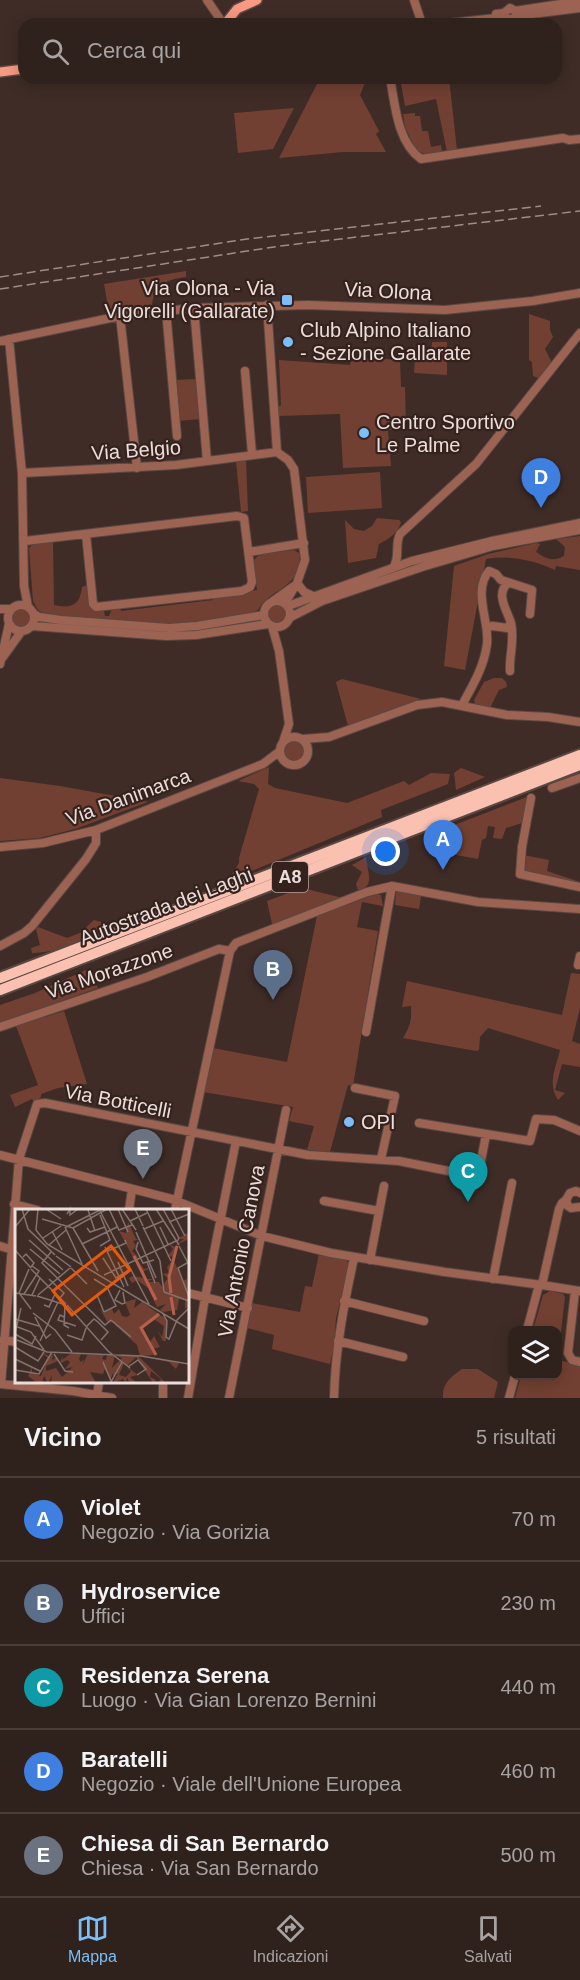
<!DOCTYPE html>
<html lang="it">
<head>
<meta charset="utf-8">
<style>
  :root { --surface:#2f211c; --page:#3b2e29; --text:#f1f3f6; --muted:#a7a3a3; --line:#4a3e3b; --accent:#7bbef8 }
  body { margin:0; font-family:Helvetica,sans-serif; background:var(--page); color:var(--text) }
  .controls { position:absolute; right:18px; bottom:18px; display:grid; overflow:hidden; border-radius:12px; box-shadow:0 3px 15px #0003 }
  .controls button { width:54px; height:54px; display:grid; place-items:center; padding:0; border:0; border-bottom:2px solid var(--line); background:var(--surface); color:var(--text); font:30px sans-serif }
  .you { position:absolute; left:386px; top:852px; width:21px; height:21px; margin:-15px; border:4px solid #fff; border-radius:50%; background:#1a73e8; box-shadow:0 0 0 9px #1a73e833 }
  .badge { display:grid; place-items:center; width:39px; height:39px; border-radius:50%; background:var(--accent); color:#fff; font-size:20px; font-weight:700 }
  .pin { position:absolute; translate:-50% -50px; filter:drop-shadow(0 2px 3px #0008) }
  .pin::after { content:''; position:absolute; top:32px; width:21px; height:18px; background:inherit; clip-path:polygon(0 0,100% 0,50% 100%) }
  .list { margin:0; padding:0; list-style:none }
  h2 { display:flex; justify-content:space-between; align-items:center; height:78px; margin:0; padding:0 24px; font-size:26px }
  h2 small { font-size:20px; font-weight:400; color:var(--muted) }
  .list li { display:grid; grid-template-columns:39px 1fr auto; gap:18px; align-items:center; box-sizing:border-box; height:84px; padding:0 24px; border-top:2px solid var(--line) }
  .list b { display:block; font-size:22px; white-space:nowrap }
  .list p { margin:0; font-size:20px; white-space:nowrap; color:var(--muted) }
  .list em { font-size:20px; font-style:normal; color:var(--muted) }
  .icon { flex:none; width:33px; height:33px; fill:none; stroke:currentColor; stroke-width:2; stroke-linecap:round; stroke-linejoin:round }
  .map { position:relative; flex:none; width:580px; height:1398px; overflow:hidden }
  .search { position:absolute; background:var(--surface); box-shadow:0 3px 15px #0003; left:18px; right:18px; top:18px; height:66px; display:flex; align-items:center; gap:15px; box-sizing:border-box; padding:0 21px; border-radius:18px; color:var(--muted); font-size:22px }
  .sheet { height:498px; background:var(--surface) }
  nav { display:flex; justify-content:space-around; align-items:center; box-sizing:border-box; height:84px; border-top:2px solid var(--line); background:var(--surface); font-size:16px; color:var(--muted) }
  nav a { display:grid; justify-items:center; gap:3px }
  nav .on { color:var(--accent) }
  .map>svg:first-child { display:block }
</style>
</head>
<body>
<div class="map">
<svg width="580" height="1398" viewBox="0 0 580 1398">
  <rect width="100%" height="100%" fill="#3f2c26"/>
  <path fill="#724033" d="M320,78H367L360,95L379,131L376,134L386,152H343L279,158Z
    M400,78H449L457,150L447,152L436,99L405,106Z
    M294,108L273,149L238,153L234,113Z
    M415,113V116H420L422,131H428L431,147L441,145L442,152L427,155L416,150L405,127L403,114Z
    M186,271V277C167,279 154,285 152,305C139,311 124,311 109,312L104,284Z
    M529,314L550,321V330L553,337L545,349L552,363L541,379L533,376L532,362L529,360Z
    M432,342H447V375L414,373L415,359L431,358Z
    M351,357L400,360L401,387H405L406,430H388L391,466L343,468L340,414L278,416V407L281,405L279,360L350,365Z
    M197,379L200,419L178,421L174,380Z
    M246,460L248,511L241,512L236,461Z
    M380,472L382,508L308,513L306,477Z
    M377,518L399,520L401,522C398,533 389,539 379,544L376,558L348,563L345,520L354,529L364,531L372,526Z
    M580,536V570L556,566L555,570C533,560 510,555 486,559L465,670L444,666L454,566L488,554L536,543L540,544L536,552C546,559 553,562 564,556L565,547L556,539Z
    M53,542L54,605C72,609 80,605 82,587L87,585L92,608L104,611L105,616H109L112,609L120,608L121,611L213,600L212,597L257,590L253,561L260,554L294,550L299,553C306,586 268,589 258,610C205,634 102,620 44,614L38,610L33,601L29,548L34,543Z
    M266 613a10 10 0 1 1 20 0a10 10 0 1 1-20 0Z
    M12 618a9 9 0 1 1 18 0a9 9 0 1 1-18 0Z
    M494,678H502L506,682L507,687L499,690L490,708L475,704L474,700L484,682Z
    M342,679L421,699L348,726L336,682Z
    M284 751a10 10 0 1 1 20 0a10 10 0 1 1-20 0Z
    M269,767L268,784L275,788L347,803L404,781L409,785L431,773L450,774L448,784L381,810L382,817L249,872L230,878L239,863V858L259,789L254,784L238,781Z
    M461,768L485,777L456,790L454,773Z
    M0,778L60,786L148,802L75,829L40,838L0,841Z
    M527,797L522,823L506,828L502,839L493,838L495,827L488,826L486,838L482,840L478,859L434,851L439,831Z
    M518,854L549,860L547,871L580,882V886L578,888L521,879L517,876Z
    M366,857C367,872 376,887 358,890L356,884L362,872L352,865Z
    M302,888L343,898L272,924L267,901Z
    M399,890L417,894L421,896L419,909L395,905L396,893Z
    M376,894L381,895L383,906L362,902L357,927L378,931L353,1086L348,1085L330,1152L307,1150L314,1126L289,1121L293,1107L203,1092L213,1048L287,1062L317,916Z
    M94,920L113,925C89,937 60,953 32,953L31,948L40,945L36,929L38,927L67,938L80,933Z
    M88,969L98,988L0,1023V1005L35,993Z
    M571,973L580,974V1008L572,1041L580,1044V1067L562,1064L555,1090L565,1093L558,1100C547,1083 556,1068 560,1050L488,1028L480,1037L479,1050L476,1051L403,1038C410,1027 412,1019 411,1006L402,1007L407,981L562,1015Z
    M64,1011L87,1084L58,1088L41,1094V1097L34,1103L32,1099L15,1107L10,1095L38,1085L16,1026Z
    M319,1254L346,1259L349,1265L336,1318L334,1346L330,1364L272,1349L274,1335L247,1328L252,1303L300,1312L305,1286L312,1287Z
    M550,1291L563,1294L565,1297L558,1357V1330H533L543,1295Z
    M558,1360L580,1365V1398H515L521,1376H558Z
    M462,1369H478L498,1382L494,1398H443C442,1383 451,1377 462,1369Z"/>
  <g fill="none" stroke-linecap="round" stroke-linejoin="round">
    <g stroke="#5a4843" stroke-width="10">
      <path id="minor" d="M207,0L220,19V24
        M414,0L422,24
        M496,14L504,13L510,8L515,11L580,1
        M441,24L505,17L511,20L516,16L580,8
        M390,78C395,104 397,142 421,159L563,138L569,140L580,139
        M267,305L277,452L288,460L294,469L305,560L297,583L285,603
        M194,308L207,461
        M166,310L177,436
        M120,316L137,468
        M9,339L22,473L24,586L28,607
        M0,341L120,316L194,308L308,305L445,310L533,301L580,293
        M245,371L252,454
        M22,473L176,465L277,452
        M25,541L237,516L244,518L252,582L250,587L242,591L96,607L93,604L86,534
        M249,552L304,543
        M393,568C401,556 394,546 400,534L476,464L580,333
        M297,583L304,592L313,596
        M264 614a13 13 0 1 1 26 0a13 13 0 1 1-26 0Z
        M273,601L294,586
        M8 618a13 13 0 1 1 26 0a13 13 0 1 1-26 0Z
        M288,606L412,561L492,541L580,523
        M0,609H10
        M34,614L39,617L61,620L169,628L197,626L264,615
        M289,618L322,601L422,567L493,546L580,530
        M32,626L166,636L196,635L268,624
        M272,626L279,651L289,724L283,742
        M487,627L493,626L507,628L511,623C507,610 495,594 508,583
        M3,657L21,632
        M0,664L9,624
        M510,671C509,655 515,640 511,623
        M462,705C473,685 484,667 487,644C490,622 472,591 489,571L496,574L501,580L532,590L530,614
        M280 751a14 14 0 1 1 28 0a14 14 0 1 1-28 0Z
        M303,739L329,737L417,705L442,702L507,715L548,717L580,722
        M552,788L580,778
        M531,798L522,847L520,874L580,887
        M0,847L43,843L96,830L263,764L280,751
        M0,946L24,933L32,926L86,859L96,843V830
        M578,965L580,956
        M0,1027L147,977L219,949L230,951
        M366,1032L392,886
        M355,1088L395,1096L381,1159
        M419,1123L530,1141L536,1119L554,1120L580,1131
        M0,1155L172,1199L262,1236L331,1253L445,1272L542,1285L580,1291
        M580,1193L576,1191L570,1193L566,1200L568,1206L571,1208L580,1207
        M324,1201L379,1211
        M14,1204L37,1210
        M129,1210L132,1189
        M175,1210L230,951L236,943L367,892L392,886L478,902L580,909
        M0,1246L16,1251
        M370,1260L384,1186
        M493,1279L512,1183
        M542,1285L559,1209L562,1203L566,1200
        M575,1291L568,1353L572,1360L580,1362
        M188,1293L248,1308
        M344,1301L424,1321
        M527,1330L539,1285
        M3,1340L16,1342
        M338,1341L403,1357
        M163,1382V1398
        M0,1384L73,1391L112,1398
        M1,1384L19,1159L37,1104L45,1103L308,1155L399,1161L473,1176L479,1171L486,1135
        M97,1395L99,1382
        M188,1398L205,1298L236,1141
        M229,1398L286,1110
        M334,1398C335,1351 344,1304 354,1258
        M509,1398L515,1376"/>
    </g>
    <g stroke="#5a4843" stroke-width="12">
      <path id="major" d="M225,24L237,9L257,0
        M0,72L24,69"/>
    </g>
    <g stroke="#5a4843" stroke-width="14">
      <path id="highway" d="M0,978L580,755
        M0,990L580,765"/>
    </g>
    <use href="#minor" stroke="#9c6353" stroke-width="8"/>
    <use href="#major" stroke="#f79a81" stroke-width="9"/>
    <use href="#highway" stroke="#fac1b1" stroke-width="10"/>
    <path stroke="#9d8d89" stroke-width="1.5" stroke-dasharray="9 4.5" stroke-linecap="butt" d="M0,277L247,239L541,206
      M0,289L280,246L580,211"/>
  </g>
  <g fill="#7bbef8" stroke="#35221d" stroke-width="2">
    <rect x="281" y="294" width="12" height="12" rx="3"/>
    <circle cx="288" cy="342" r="6"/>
    <circle cx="364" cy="433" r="6"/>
    <circle cx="349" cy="1122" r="6"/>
  </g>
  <g text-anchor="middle" stroke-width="4.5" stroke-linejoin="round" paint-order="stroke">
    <rect fill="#35221d" stroke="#b4a5a1" stroke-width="1.5" x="272" y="862" width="36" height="30" rx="4.5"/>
    <g font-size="18" font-weight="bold" fill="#eaddda">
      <text x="290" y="883">A8</text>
    </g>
    <g font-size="20" fill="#eaddda" stroke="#35221d" text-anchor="start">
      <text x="275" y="295" text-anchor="end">Via Olona - Via<tspan x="275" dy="23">Vigorelli (Gallarate)</tspan></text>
      <text x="300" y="337">Club Alpino Italiano<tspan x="300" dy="23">- Sezione Gallarate</tspan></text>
      <text x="376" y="429">Centro Sportivo<tspan x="376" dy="23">Le Palme</tspan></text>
      <text x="361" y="1129">OPI</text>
    </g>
    <g font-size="20" fill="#eaddda" stroke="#35221d">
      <text transform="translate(388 291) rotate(3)" y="7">Via Olona</text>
      <text transform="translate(136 450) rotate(-4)" y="7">Via Belgio</text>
      <text transform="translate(128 797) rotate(-20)" y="7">Via Danimarca</text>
      <text transform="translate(166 906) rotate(-21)" y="7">Autostrada dei Laghi</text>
      <text transform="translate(109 971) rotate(-19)" y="7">Via Morazzone</text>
      <text transform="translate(118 1101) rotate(11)" y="7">Via Botticelli</text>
      <text transform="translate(241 1251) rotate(-79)" y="7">Via Antonio Canova</text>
    </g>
  </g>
  <g transform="translate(15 1209)">
    <rect width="174" height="174" fill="#3f2c26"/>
    <path d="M113,13L121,30H125L118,32L121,37L117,42L123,48L120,49L129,60L138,58L129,62L130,70H138L131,73H144L147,78L153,69L148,65L154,64L152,58L158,51L157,47L152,48L158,40L154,35L160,38L162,35L169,30H163L161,25L164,29L174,23V30L163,35L158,50L168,72L172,70L173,98L170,100V91L164,90L162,101L148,103L145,101L151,95L142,98L133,79L122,71L117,74L114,69L118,67L129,69L104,22L111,24ZM121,90L119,99L127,93L151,110V132H148L142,121L147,128L149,117L140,111L128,119L135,133L139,127L145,138L137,140L139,146L127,147L164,154L161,160L154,153L125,147L122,136L97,113L93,114L84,98L89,104L97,100L99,105L104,100L107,107L112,108L115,106L110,93ZM24,141L35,148L38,144L37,152L41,148L43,152L31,157V162L41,159L47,168L58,158L50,160L55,153L52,151L46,154L48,159L45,154L48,145L47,151L55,145H66L64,150L66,153L69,150L68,156L72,146H89L87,150L91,151L92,146H100L97,159L107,149L102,147H123L151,174L144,173L146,170L136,162L135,168L141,171L138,174L121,148L112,157L109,154L104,166L111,168L116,162L113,159V158L132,174L122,166L115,168L122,174H115L112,169L111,173L108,170L98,174L103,164L98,167V164L95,171L90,160L88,165L75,163L81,174H36L37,166L33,174L29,167L27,174L21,173L13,167L17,158V164L26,167L33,149Z" fill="#724033"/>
    <path fill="none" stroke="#b4604a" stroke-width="3" d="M119,47L141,91M156,84L154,68L162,37M156,88L159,106M141,146L126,119L144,105"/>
    <path fill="none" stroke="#83736e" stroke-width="1.5" d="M7,0L13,20L40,46M23,0L21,21L32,35L174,120M31,0L46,10M94,0L104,21L117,16M103,0L113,23M107,0L121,21M120,0L128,17M131,0L156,52M141,0L164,36M148,0L164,29L162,33M156,0L170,27M73,1L80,22M85,2L134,95M52,5L55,0V6L63,0M27,10L58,19L92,0M115,12L132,4M154,13L174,5M0,18L15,0M50,18L67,55M51,18L85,1M128,18L145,52L149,83M145,18L153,35M58,19L83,62M72,19L75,23L90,18M129,20L148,12M37,22L47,41M121,23L141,69M28,29L46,17M14,31L48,61M123,33L121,40L128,54L139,51M67,35L102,18M34,36L51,21M85,37L95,31L85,6M164,37L174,56M90,38L109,78M15,40L45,65M0,41L16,59M93,42L111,34L110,31M36,43L27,54L90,116L96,111M41,47L56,58M8,48L11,45L19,54L16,58M88,49L101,69L114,61M103,53L113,77M132,53L140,74M172,54L163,59L174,88M56,59L72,75M14,60L4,84L16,100M16,60L51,95M89,66L161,32M34,70L49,84L45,89M79,70L92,78L101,97L89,103M105,81L100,91L107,95L110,94L108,83M149,83L174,92M0,84L21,87M9,85L24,62L17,57M17,86L25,69M23,86L55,59M82,86L89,103M22,87L51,96M29,96L34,98L40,85M50,96L49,116L54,119M52,96L93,142L115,159M18,104L40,121L57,143M148,105L152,112L151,128L154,130L162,111L174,99M20,108L31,129L36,125M49,108L45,106L43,111L61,117M0,110L24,117M96,111L116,128M0,117L16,123L29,141M72,117L79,110L83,113L93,123L86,131M0,124L6,99M0,125L17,135L21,127M52,126L67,131L71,119M2,131L32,143L126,147L174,155M25,132L43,93M0,138L23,152L29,143M39,145L50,162L58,163M0,150L25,162M88,153L97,174M113,158L123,151L131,160L122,166M0,161L24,165L37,143M96,173L107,153"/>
    <path fill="#e8590c" fill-opacity="0.15" stroke="#e8590c" stroke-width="3" d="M96,37L115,61L57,106L38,82Z"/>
    <rect width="174" height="174" fill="none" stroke="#eaddda" stroke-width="3"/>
  </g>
</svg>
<div class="controls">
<button><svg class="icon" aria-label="layers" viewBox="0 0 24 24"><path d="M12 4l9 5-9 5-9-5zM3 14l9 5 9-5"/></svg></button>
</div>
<div class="you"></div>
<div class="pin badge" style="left:443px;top:870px;background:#3f7fe0">A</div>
<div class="pin badge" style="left:273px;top:1000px;background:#5c6f8a">B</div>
<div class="pin badge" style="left:468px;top:1202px;background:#0f9aa8">C</div>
<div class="pin badge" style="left:541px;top:508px;background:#3f7fe0">D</div>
<div class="pin badge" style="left:143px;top:1179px;background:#6b7280">E</div>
<div class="search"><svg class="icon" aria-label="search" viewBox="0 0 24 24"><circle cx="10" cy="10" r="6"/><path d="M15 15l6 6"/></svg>Cerca qui</div>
</div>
<section class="sheet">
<h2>Vicino<small>5 risultati</small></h2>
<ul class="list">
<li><span class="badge" style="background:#3f7fe0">A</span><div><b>Violet</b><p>Negozio · Via Gorizia</p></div><em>70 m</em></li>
<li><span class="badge" style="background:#5c6f8a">B</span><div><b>Hydroservice</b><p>Uffici</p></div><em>230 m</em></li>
<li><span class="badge" style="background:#0f9aa8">C</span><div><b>Residenza Serena</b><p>Luogo · Via Gian Lorenzo Bernini</p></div><em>440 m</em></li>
<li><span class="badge" style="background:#3f7fe0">D</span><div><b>Baratelli</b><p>Negozio · Viale dell'Unione Europea</p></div><em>460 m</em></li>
<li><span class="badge" style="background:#6b7280">E</span><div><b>Chiesa di San Bernardo</b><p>Chiesa · Via San Bernardo</p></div><em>500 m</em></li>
</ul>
</section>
<nav>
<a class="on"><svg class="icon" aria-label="map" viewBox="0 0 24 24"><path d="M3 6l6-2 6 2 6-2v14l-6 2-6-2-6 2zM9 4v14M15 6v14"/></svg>Mappa</a>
<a><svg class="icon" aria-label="directions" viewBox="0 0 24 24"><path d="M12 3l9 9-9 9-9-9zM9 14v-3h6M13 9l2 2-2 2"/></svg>Indicazioni</a>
<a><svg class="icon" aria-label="saved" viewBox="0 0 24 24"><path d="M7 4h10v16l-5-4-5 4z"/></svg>Salvati</a>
</nav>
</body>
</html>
